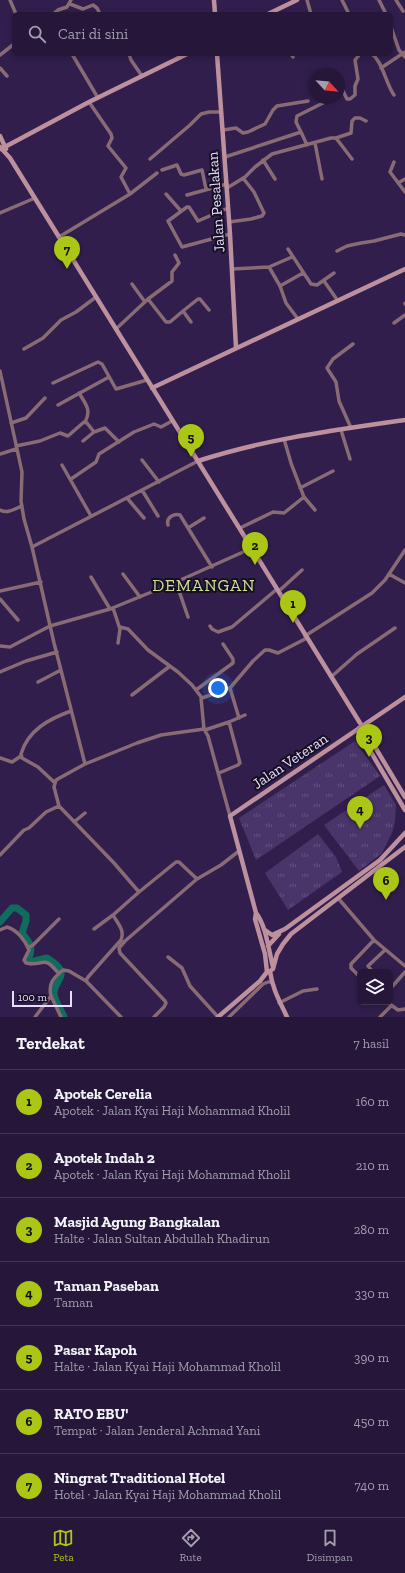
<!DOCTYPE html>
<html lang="id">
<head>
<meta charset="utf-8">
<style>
  :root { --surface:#25163a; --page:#2d1f42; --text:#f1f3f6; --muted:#a39faf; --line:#423554; --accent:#abc615 }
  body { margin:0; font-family:"Zilla Slab",serif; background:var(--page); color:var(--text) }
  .controls { position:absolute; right:12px; bottom:12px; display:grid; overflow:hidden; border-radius:6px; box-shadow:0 2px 6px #0003 }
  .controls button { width:36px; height:36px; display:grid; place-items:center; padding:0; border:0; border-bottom:1px solid var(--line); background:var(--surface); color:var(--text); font:20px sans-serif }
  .compass { position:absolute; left:309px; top:68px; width:36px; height:36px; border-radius:50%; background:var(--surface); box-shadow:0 2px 6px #0003; rotate:116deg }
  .scale { position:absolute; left:12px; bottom:10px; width:60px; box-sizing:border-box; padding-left:4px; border:2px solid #e7defc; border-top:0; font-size:11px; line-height:14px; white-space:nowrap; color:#e7defc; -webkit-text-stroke:3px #160e23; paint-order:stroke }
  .you { position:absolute; left:218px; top:688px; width:14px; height:14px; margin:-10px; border:3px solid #fff; border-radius:50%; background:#1a73e8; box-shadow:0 0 0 6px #1a73e833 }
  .badge { display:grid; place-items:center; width:26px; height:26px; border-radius:50%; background:var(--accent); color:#111; font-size:13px; font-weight:700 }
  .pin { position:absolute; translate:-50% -33px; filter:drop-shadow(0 1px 2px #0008) }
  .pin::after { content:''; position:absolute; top:21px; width:14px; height:12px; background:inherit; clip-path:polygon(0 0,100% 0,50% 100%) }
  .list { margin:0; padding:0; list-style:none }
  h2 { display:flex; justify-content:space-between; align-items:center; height:52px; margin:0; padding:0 16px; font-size:17px }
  h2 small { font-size:13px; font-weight:400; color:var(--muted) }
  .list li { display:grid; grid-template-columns:26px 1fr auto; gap:12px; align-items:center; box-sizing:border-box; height:64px; padding:0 16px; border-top:1px solid var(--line) }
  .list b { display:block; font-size:15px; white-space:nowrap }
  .list p { margin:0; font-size:13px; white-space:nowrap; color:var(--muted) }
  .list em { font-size:13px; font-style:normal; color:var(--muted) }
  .icon { flex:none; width:22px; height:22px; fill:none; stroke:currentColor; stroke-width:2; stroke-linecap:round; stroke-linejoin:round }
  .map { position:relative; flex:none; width:405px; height:1017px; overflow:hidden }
  .search { position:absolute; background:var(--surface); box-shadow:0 2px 6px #0003; left:12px; right:12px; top:12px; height:44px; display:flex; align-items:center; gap:10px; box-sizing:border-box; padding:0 14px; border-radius:6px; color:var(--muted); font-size:15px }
  .sheet { height:500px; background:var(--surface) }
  nav { display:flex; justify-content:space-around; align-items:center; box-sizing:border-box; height:56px; border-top:1px solid var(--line); background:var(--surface); font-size:11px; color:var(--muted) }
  nav a { display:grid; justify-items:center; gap:2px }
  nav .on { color:var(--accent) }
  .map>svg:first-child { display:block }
</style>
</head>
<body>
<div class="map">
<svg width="405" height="1017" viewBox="0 0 405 1017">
  <defs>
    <pattern id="park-tufts" width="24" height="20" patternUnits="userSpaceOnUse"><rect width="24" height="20" fill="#49356a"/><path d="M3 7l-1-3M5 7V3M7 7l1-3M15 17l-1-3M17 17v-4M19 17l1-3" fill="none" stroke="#635280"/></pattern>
  </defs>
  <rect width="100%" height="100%" fill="#311e4d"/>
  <path fill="url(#park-tufts)" d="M355,741L380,776L256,860L239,818Z
    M384,785L396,805L395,822L392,833L382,853L359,871L324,825Z
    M318,834L336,857L342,872L288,910L265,873Z"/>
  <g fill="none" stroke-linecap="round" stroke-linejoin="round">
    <path stroke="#106c5e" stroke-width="7" d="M0,922L12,908H17L26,915V921L22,933C30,943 34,948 28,960L30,962L47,958C75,975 53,979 54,994C55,1002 61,1010 64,1017"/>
    <path stroke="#886b74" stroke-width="3.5" d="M10,0L16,14
      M307,0L311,14
      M342,0L349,14
      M379,0L386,14
      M396,0L403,11
      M70,4L83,9L93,5L97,8L100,14
      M53,14L58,10L67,7L71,0
      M391,27L399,50L405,57
      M72,54L98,98
      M129,54L131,60L142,76
      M291,54L293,57
      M364,54C367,54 370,53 373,55C383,63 386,84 394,95
      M0,55L14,44
      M0,68L7,76
      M381,68L405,52
      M342,89L347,99H350L355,95V86L358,79L355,60L360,54
      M89,102L111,134L112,138L108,146L126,168L121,177L130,194
      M223,130L236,128L243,133L248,132L265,124L273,110L277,106L308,101
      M301,132L296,122L297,116L323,103
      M336,138L351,133L352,121L355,118H360L366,121
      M315,143L322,179
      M225,157L301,132L307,145
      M150,159L190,125L201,114L209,112H221
      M263,160L275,179
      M394,162L390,172L405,192
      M162,170L177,165L181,174L184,175L202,170L206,189
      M398,183L405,179
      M227,188L245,177L255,167L272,154L331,138H336L352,159
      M166,194L181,211
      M187,195L227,184
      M228,208L198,221L189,207H187L168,221L182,247L230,234
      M0,213L35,198
      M229,222L251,219L262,216L264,213L254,192L243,178
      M59,237L130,194L157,173
      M288,249L311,284L317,285L334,273
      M337,251L347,246L361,243L374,241L401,234L405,235
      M269,267L292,257
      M232,269L269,267L280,286L286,303L298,319
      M324,281L338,301
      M132,284L145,302
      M280,286L303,273
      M148,299L166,322H170L183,311L191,322
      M405,303V304
      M183,311L198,299H200L209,310
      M394,323L405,315
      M116,329L148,299L172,281V272L179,263L175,255
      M24,349L43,338L61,320L76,312L96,297
      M0,371L22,472L21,501L24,519L32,547L54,643L85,764
      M53,383L98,362L102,364L116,389L147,380
      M79,393C85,403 92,410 85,422
      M58,405L109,377
      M11,423L26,418L45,398
      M351,428L339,401L336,382L327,368L333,359L353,344
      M341,430L350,459
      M83,441L94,432L105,428L119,442
      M16,446L40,441L60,433L68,436L84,422L87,423L94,432
      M0,454L16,449
      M142,460L159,482
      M62,465L91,516
      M71,479L96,462L99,454L134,432L154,424L161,427L172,421
      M300,488L333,471
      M142,490L158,516
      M304,497L315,510
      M127,498L144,518
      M0,510C8,514 14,509 22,506
      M168,525C166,518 173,513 180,515L212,567
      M188,528L204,518
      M240,528L273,512L284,513L304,497L291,463L284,439
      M32,547L198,461
      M123,574L140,597
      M389,574L405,583
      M91,577L110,609
      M176,582L188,617
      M0,591L41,582
      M279,591L302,570
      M0,599L18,620
      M113,608L120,629L118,643
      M210,626L212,629L218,632L232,627L277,589
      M120,627L128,629L148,650L178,672L192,685L202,698L230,688L253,661L265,650H269L278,653L307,638
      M305,636L372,593L385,580L405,550
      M0,646L10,647L50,626L110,609L176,582L252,548
      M0,672L26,661L57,652
      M331,677L357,654L395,628
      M38,682L61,670
      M230,688L239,718
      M196,690L233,663V659L223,644
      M132,695L170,666
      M201,698L204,729
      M205,730L229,722L245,715
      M0,758L12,762L21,756
      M219,773L238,765L240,763L229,722
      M55,783L38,767L22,758L21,754C28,730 49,719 71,711
      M74,822L85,813
      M0,855L24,830L29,828L46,812L59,806
      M139,892L176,862H179L197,879L221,865L239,851
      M338,898L374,940L405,966
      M94,929L113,915
      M0,930L7,927C17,930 25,940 29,950L24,960L26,963C45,967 42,953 59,974
      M28,948L33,945L59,919
      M168,957L182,968L190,986L218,1017
      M373,972L368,966L385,950
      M360,977L351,968V964L374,940
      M390,989L405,972
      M51,996L61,1017
      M387,1002L398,1010L405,1009
      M279,1003L303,991L317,989
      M35,1017L51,996C48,984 53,978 63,970L69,971L86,981
      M121,1017L86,981L88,977L121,940C125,930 118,924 113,915L139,892L114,863L59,806L54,787L56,780L85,764L137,743L161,735L204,729L208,736L230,816
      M154,1017L164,1007L166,1003L165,1001L120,953L119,948L125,941L197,879
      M229,1017L263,984L268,982H272
      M380,1017L391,1006"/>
    <path stroke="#bd909d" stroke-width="4.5" d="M214,0L215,14
      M268,14L297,0
      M217,54L230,234L236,348
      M0,136L6,149
      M0,147L10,158L59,237L360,723L363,727L405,797
      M1,149L89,102L187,54
      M152,388L405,269
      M198,461C265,439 336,430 405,420
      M359,728L362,737L405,810
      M265,930L272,935L285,929L380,860L405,833
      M268,946L279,934
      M273,967C269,952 266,925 256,913L230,816L405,697
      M218,1017L260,981L267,972L265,954L255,919L256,913
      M287,1017C280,1002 272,988 270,971L273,969L277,954L283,944L291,934L405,847"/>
  </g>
  <g text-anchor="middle" stroke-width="4" stroke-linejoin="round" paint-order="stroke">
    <g font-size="15" fill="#e7defc" stroke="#160e23">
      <text transform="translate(216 202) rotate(-94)" y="5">Jalan Pesalakan</text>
      <text transform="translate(290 761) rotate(-34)" y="5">Jalan Veteran</text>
    </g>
    <g font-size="17" letter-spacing="1" fill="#cee094" stroke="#160e23">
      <text x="204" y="591">DEMANGAN</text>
    </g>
  </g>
</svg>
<div class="controls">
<button><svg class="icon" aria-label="layers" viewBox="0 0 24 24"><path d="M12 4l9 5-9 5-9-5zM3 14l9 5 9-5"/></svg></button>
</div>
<svg class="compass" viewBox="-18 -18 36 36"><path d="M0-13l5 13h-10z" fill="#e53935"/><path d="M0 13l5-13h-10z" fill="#a39faf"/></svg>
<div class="scale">100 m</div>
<div class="you"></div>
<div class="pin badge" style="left:293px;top:623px">1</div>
<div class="pin badge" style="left:255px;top:565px">2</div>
<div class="pin badge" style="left:369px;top:757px">3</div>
<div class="pin badge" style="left:360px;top:829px">4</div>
<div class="pin badge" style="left:191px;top:457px">5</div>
<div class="pin badge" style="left:386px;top:900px">6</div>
<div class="pin badge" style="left:67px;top:269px">7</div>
<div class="search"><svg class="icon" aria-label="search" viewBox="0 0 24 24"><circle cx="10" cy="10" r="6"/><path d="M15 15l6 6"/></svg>Cari di sini</div>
</div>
<section class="sheet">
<h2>Terdekat<small>7 hasil</small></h2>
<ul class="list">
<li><span class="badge">1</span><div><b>Apotek Cerelia</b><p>Apotek · Jalan Kyai Haji Mohammad Kholil</p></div><em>160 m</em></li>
<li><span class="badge">2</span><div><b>Apotek Indah 2</b><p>Apotek · Jalan Kyai Haji Mohammad Kholil</p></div><em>210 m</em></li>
<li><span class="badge">3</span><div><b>Masjid Agung Bangkalan</b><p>Halte · Jalan Sultan Abdullah Khadirun</p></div><em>280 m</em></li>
<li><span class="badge">4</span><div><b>Taman Paseban</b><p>Taman</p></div><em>330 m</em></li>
<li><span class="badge">5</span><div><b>Pasar Kapoh</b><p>Halte · Jalan Kyai Haji Mohammad Kholil</p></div><em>390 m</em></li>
<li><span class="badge">6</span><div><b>RATO EBU'</b><p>Tempat · Jalan Jenderal Achmad Yani</p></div><em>450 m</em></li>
<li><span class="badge">7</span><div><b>Ningrat Traditional Hotel</b><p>Hotel · Jalan Kyai Haji Mohammad Kholil</p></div><em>740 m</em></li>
</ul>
</section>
<nav>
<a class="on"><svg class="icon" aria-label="map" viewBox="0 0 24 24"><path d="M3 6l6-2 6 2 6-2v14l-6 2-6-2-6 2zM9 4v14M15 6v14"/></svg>Peta</a>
<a><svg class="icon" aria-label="directions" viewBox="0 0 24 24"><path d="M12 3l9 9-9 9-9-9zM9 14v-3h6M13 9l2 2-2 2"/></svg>Rute</a>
<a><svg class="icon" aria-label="saved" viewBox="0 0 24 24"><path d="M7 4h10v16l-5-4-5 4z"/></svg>Disimpan</a>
</nav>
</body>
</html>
